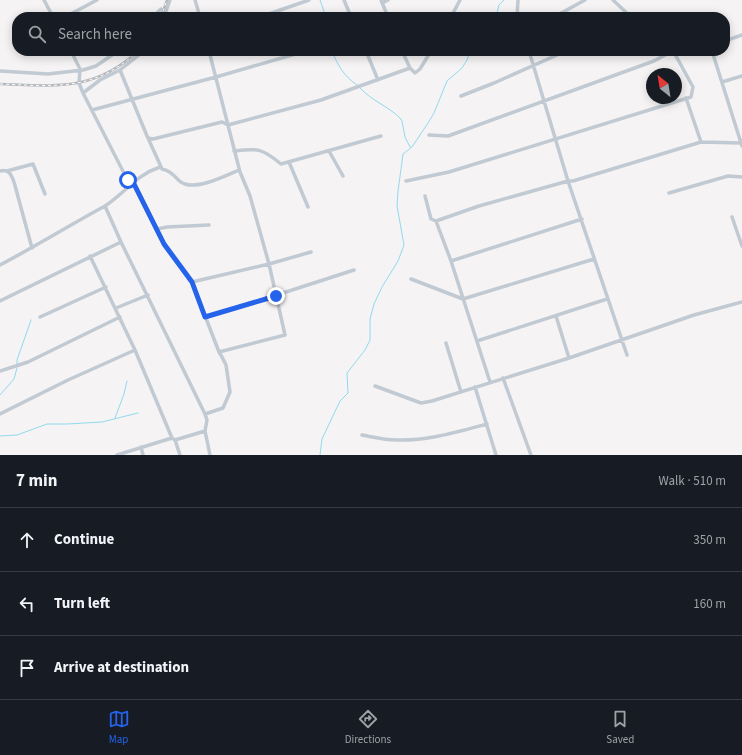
<!DOCTYPE html>
<html lang="en">
<head>
<meta charset="utf-8">
<style>
  :root { --surface:#171b24; --page:#242831; --text:#f1f3f6; --muted:#9ea1a6; --line:#363941; --accent:#2563eb }
  body { margin:0; font-family:"Source Sans 3",sans-serif; background:var(--page); color:var(--text) }
  .compass { position:absolute; left:646px; top:68px; width:36px; height:36px; border-radius:50%; background:var(--surface); box-shadow:0 2px 10px #0003; rotate:330deg }
  .stop { position:absolute; width:12px; height:12px; margin:-9px; border:3px solid #2563eb; border-radius:50%; background:#fff }
  .stop.end { background:#2563eb; border-color:#fff; box-shadow:0 1px 4px #0008 }
  .list { margin:0; padding:0; list-style:none }
  h2 { display:flex; justify-content:space-between; align-items:center; height:52px; margin:0; padding:0 16px; font-size:17px }
  h2 small { font-size:13px; font-weight:400; color:var(--muted) }
  .list li { display:grid; grid-template-columns:26px 1fr auto; gap:12px; align-items:center; box-sizing:border-box; height:64px; padding:0 16px; border-top:1px solid var(--line) }
  .list b { display:block; font-size:15px; white-space:nowrap }
  .list em { font-size:13px; font-style:normal; color:var(--muted) }
  .icon { flex:none; width:22px; height:22px; fill:none; stroke:currentColor; stroke-width:2; stroke-linecap:round; stroke-linejoin:round }
  .map { position:relative; flex:none; width:742px; height:455px; overflow:hidden }
  .search { position:absolute; background:var(--surface); box-shadow:0 2px 10px #0003; left:12px; right:12px; top:12px; height:44px; display:flex; align-items:center; gap:10px; box-sizing:border-box; padding:0 14px; border-radius:16px; color:var(--muted); font-size:15px }
  .sheet { height:244px; background:var(--surface) }
  nav { display:flex; justify-content:space-around; align-items:center; box-sizing:border-box; height:56px; border-top:1px solid var(--line); background:var(--surface); font-size:11px; color:var(--muted) }
  nav a { display:grid; justify-items:center; gap:2px }
  nav .on { color:var(--accent) }
  .map>svg:first-child { display:block }
</style>
</head>
<body>
<div class="map">
<svg width="742" height="455" viewBox="0 0 742 455">
  <rect width="100%" height="100%" fill="#f5f3f3"/>
  <g fill="none" stroke-linecap="round" stroke-linejoin="round">
    <path stroke="#90daee" stroke-width="1" d="M320,0L326,17
      M496,17L499,5L504,0
      M332,51C338,66 344,76 357,85
      M360,88C372,101 388,106 400,118L402,121L405,137L410,147
      M17,365V360L31,320
      M0,395L14,379L17,368
      M115,418L124,394L127,381
      M0,436L17,435L47,424H67L102,422L138,413
      M320,455L322,439L340,401L348,393L347,373L365,350L370,340V319L374,304L382,287L398,261L404,245L397,206L398,191L403,154L412,147L428,123L434,113L447,81L462,68L467,60L470,51"/>
    <path stroke="#c1cad2" stroke-width="3.5" d="M44,0L53,17
      M195,0L200,17
      M344,0L351,17
      M381,0L388,17
      M613,0L631,17
      M382,3L388,0
      M65,17L97,0
      M153,17L161,9
      M164,17L170,0
      M260,17L309,0
      M451,17L460,0
      M517,17L518,0
      M554,17L585,0
      M725,41L742,35
      M14,43L17,41
      M71,51L80,69L79,83L83,93L128,181L133,182L164,244L192,282L219,352L222,357L226,365L230,392L223,408L205,414L121,242L105,206C125,193 136,175 160,167
      M144,51L120,70L147,136L148,138L153,139L222,122L228,125L321,100L410,68
      M209,51L240,172L250,196L269,264L285,335L219,352
      M366,51L378,80
      M402,51L410,68L415,73L420,69L431,51
      M529,51L568,181L627,355
      M712,51L742,146
      M0,71L48,74L83,70L96,66L118,51
      M722,82L742,76
      M83,93L100,80L120,70
      M461,96L494,83L566,51
      M686,98L701,142
      M92,110L216,77L306,51
      M429,135L448,136L654,61L667,54L668,51
      M148,138L162,169C176,172 176,182 185,184C199,189 225,176 239,170
      M234,151C257,148 262,148 281,164L381,136
      M329,151L343,176
      M289,162L308,207
      M0,171C9,169 11,174 14,182L32,248
      M7,171L33,164L45,194
      M406,181L449,172L691,97L693,87L676,56L672,51
      M669,193L728,176L742,177
      M425,196L431,219L436,221L479,206L568,181H573L701,142L741,143
      M732,217L742,246
      M436,221L451,261L490,382
      M157,229L167,227L209,225
      M90,256L135,350L172,438
      M451,261L582,219
      M0,265C36,246 70,225 105,206
      M411,279L463,299L594,259
      M192,282L269,264L311,252
      M0,301L121,242
      M116,308L148,295
      M556,316L569,358
      M40,317L106,287
      M205,317L286,292L354,270
      M477,341L607,299
      M446,343L461,392
      M0,371L28,362L120,317
      M503,378L531,455
      M375,386L421,403L432,401L569,358L694,315L742,302
      M475,387L496,455
      M0,414L68,380L135,350
      M205,414L207,420L205,431L210,455
      M362,435C373,437 385,440 396,440C427,441 457,432 487,424
      M175,440L180,455
      M141,447L143,455
      M117,455L172,438L175,440L205,431"/>
    <g stroke="#b5b8bd" stroke-width="2.5">
      <path id="rail" d="M161,17L167,0
        M0,84C55,86 94,92 138,51"/>
    </g>
    <use href="#rail" stroke="#fff" stroke-width="1" stroke-dasharray="3" stroke-linecap="butt"/>
  </g>
  <g fill="none" stroke-linecap="round" stroke-linejoin="round">
    <path stroke="#2563eb" stroke-width="5" d="M128,180L133,182L164,244L192,282L205,317L276,296"/>
  </g>
</svg>
<svg class="compass" viewBox="-18 -18 36 36"><path d="M0-13l5 13h-10z" fill="#e53935"/><path d="M0 13l5-13h-10z" fill="#9ea1a6"/></svg>
<div class="stop" style="left:128px;top:180px"></div>
<div class="stop end" style="left:276px;top:296px"></div>
<div class="search"><svg class="icon" aria-label="search" viewBox="0 0 24 24"><circle cx="10" cy="10" r="6"/><path d="M15 15l6 6"/></svg>Search here</div>
</div>
<section class="sheet">
<h2>7 min<small>Walk · 510 m</small></h2>
<ul class="list">
<li><svg class="icon" aria-label="ahead" viewBox="0 0 24 24"><path d="M12 20V5M6 11l6-6 6 6"/></svg><div><b>Continue</b></div><em>350 m</em></li>
<li><svg class="icon" aria-label="left" viewBox="0 0 24 24"><path d="M17 20v-9H6M10 6l-5 5 5 5"/></svg><div><b>Turn left</b></div><em>160 m</em></li>
<li><svg class="icon" aria-label="arrive" viewBox="0 0 24 24"><path d="M6 21V4h12l-3 4 3 4H6"/></svg><div><b>Arrive at destination</b></div></li>
</ul>
</section>
<nav>
<a class="on"><svg class="icon" aria-label="map" viewBox="0 0 24 24"><path d="M3 6l6-2 6 2 6-2v14l-6 2-6-2-6 2zM9 4v14M15 6v14"/></svg>Map</a>
<a><svg class="icon" aria-label="directions" viewBox="0 0 24 24"><path d="M12 3l9 9-9 9-9-9zM9 14v-3h6M13 9l2 2-2 2"/></svg>Directions</a>
<a><svg class="icon" aria-label="saved" viewBox="0 0 24 24"><path d="M7 4h10v16l-5-4-5 4z"/></svg>Saved</a>
</nav>
</body>
</html>
